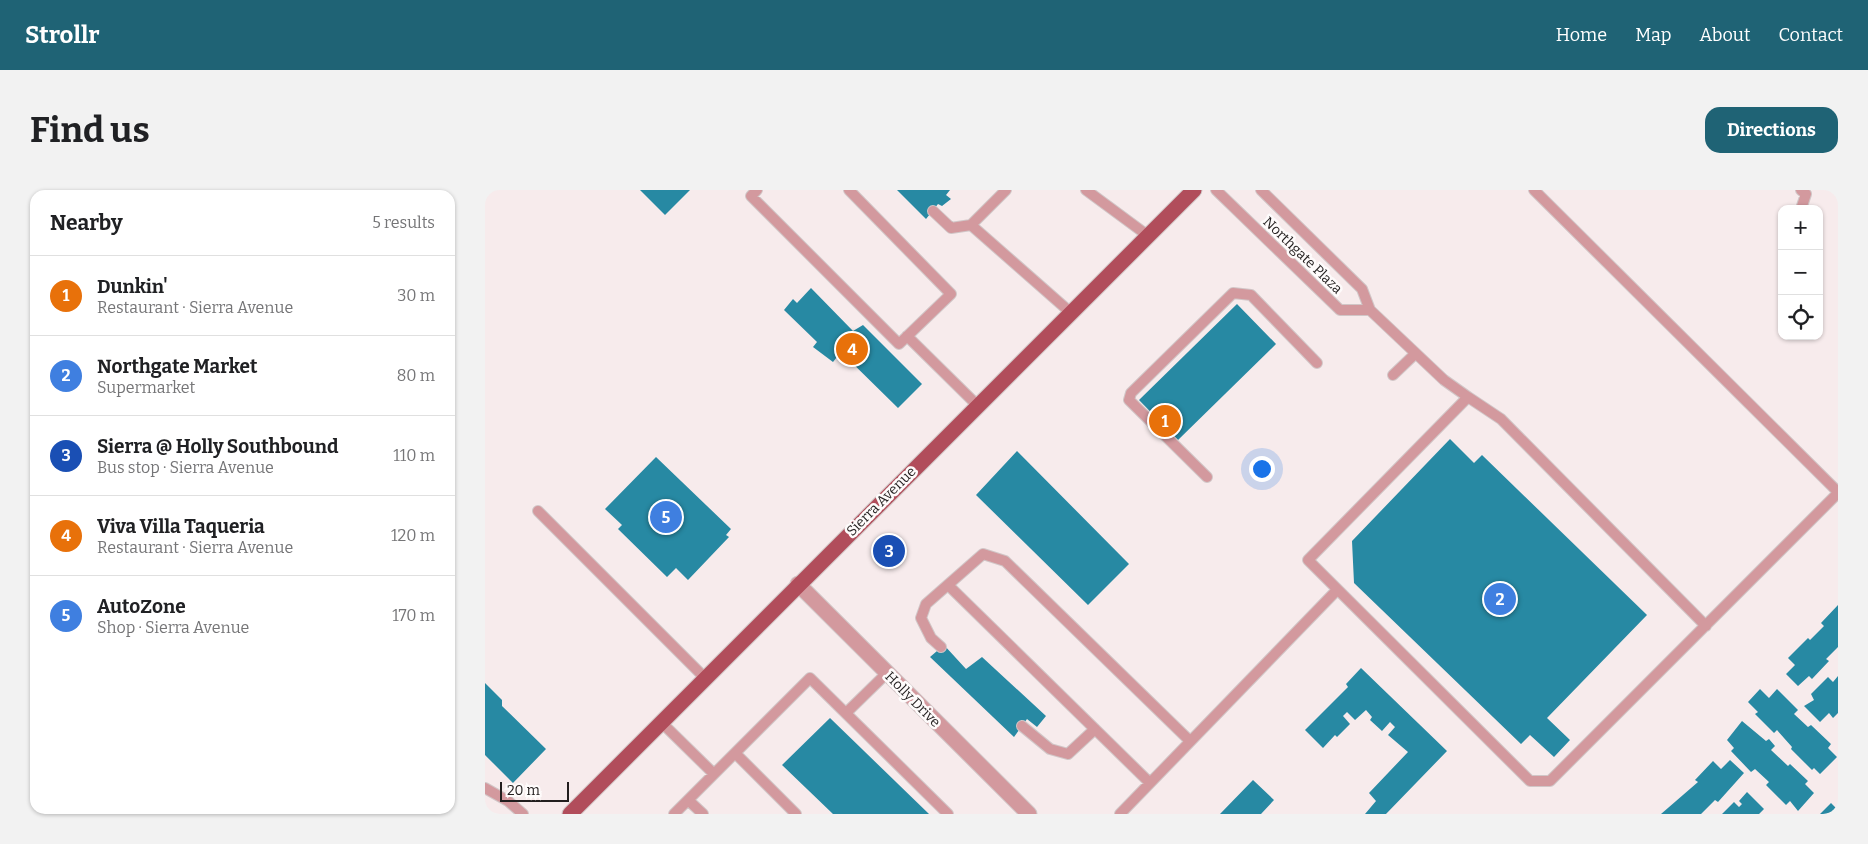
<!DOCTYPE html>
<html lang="en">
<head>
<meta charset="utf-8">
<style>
  :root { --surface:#fff; --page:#f2f2f2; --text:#202124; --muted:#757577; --line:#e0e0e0; --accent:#1f6375 }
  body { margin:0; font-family:Bitter,serif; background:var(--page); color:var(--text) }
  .controls { position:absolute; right:15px; top:15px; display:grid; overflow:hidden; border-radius:10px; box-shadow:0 1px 4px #0004 }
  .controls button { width:45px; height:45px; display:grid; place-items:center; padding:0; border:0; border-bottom:1px solid var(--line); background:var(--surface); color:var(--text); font:25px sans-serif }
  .scale { position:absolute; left:15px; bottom:12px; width:69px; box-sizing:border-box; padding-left:5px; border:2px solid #221e1e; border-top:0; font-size:14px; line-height:18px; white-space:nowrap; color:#221e1e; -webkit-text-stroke:4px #fefbfb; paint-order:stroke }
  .you { position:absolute; left:776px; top:278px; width:18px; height:18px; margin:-12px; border:4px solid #fff; border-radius:50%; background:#1a73e8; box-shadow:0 0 0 8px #1a73e833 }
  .badge { display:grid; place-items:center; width:32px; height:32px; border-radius:50%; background:var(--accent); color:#fff; font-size:16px; font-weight:700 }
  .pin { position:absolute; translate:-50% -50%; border:2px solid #fff; box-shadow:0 1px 5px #0006 }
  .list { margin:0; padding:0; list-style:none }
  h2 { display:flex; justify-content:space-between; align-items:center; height:65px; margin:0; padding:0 20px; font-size:21px }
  h2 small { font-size:16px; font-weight:400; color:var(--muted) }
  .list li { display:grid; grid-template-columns:32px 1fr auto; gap:15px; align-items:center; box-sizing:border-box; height:80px; padding:0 20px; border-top:1px solid var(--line) }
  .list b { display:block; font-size:19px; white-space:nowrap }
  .list p { margin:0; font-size:16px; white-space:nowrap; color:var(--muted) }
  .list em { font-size:16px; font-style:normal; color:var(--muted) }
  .icon { flex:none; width:28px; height:28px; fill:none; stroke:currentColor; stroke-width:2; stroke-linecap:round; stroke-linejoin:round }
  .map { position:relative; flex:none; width:1353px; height:624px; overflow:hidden; border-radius:15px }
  header { display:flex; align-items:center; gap:30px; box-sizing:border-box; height:70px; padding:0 25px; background:var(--accent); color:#fff }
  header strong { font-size:24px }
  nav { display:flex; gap:28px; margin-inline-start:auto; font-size:18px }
  .intro { display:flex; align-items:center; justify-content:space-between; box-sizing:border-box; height:120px; padding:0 30px }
  h1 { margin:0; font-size:35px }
  .button { padding:12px 22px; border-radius:15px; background:var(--accent); color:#fff; font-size:18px; font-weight:700 }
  main { display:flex; gap:30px; padding:0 30px }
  aside { flex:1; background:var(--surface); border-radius:15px; box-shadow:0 1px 4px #0004 }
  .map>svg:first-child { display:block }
</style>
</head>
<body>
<header>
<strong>Strollr</strong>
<nav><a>Home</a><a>Map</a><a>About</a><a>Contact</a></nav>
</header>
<div class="intro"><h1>Find us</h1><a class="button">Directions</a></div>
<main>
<aside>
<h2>Nearby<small>5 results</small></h2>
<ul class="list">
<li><span class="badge" style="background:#e8710a">1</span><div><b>Dunkin'</b><p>Restaurant · Sierra Avenue</p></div><em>30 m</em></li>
<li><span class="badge" style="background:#3f7fe0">2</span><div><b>Northgate Market</b><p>Supermarket</p></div><em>80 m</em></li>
<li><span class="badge" style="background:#1a4fb4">3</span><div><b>Sierra @ Holly Southbound</b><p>Bus stop · Sierra Avenue</p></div><em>110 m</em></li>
<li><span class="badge" style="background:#e8710a">4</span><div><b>Viva Villa Taqueria</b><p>Restaurant · Sierra Avenue</p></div><em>120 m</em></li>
<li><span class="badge" style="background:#3f7fe0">5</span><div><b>AutoZone</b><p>Shop · Sierra Avenue</p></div><em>170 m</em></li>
</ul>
</aside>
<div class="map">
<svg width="1353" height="624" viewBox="0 0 1353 624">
  <rect width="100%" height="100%" fill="#f7ebec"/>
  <path fill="#2789a3" d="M155,0H205L180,25Z
    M412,0H465L461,5L466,9L457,16L453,14L441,29Z
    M326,98L368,141L378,135L437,194L413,218L356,162L348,172L328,157L332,152L299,120L308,109L312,113Z
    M752,114L791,154L693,250L654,210Z
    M965,249L989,273L997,265L1162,425L1062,528L1085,550L1069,567L1045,545L1036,554L869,393L867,351Z
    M532,261L644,374L603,415L491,305Z
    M171,267L246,339L241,345L244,347L203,390L191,378L182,387L133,339L137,335L120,319Z
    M1353,415V457L1341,469L1344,471L1327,489L1324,486L1313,496L1301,484L1310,475L1303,468L1323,448L1325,450L1339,436L1336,433Z
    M459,455L481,479L497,467L561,526L552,537L542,529L529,547L445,467Z
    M876,478L962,561L901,624H880L891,611L884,603L923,562L903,545L910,537L905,532L897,541L885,530L887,527L881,520L870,530L862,522L858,526L865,534L852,547L850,545L838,558L820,540L863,497L861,494Z
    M1353,486V523L1348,528L1344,523L1335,532L1319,516L1329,510L1326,504L1343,487L1348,492Z
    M0,493L17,510V516L61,559L28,593L0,565Z
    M1275,499L1284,508L1292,499L1313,520L1309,524L1323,537L1326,535L1346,554L1343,558L1352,567L1335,584L1329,578L1327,580L1306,559L1307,557L1292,540L1289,543L1270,524L1273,522L1263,512Z
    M345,528L444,624H348L297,575Z
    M1257,531L1281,551L1284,549L1290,556L1286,560L1303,576L1305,574L1323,591L1320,594L1329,603L1313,621L1305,611L1301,615L1281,595L1284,592L1270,579L1266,582L1246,561L1249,558L1242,550Z
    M1245,570L1259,583L1233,612L1230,610L1216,624H1176L1213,592L1210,590L1228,571L1236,579Z
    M768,590L789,610L776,624H735Z
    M1262,602L1279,619L1274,624H1237L1249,612L1254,617L1257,614L1254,611Z
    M1346,613L1353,620V624H1335Z"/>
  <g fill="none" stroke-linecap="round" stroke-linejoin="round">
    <g stroke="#d1c6c7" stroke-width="12">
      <path id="service" d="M272,0L266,6L414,154L466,104L364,0
        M601,0L662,45
        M731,0L855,120H885
        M776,0L877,99L885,120L959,190L983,207
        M1049,0L1353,302
        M1316,19L1321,4L1316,0
        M448,21L466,38L486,35L521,0
        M486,35L585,122
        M422,146L492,215
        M908,185L930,164
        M722,287L644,210L646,203L748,103L766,105L832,173
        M53,321L220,488
        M463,395L665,593
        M1221,436L1016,229L983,207L823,370L1045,591H1065L1353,303
        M456,457L446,448L436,428L441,414L498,364L520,371L705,551
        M361,523L402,483
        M176,532L229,584L325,488L463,624
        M537,536L565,559L583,564L610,539
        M250,563L311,624
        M0,598L23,611L38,624
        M203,610L218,624
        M189,624L229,584
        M635,624L852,400"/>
    </g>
    <g stroke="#d1c6c7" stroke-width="17">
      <path id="minor" d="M313,394L544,624"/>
    </g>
    <g stroke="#d1c6c7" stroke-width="17">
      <path id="primary" d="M85,624L709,0"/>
    </g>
    <use href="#service" stroke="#d3999e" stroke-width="10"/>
    <use href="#minor" stroke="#d3999e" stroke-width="15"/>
    <use href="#primary" stroke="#b14d5b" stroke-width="15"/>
  </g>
  <g text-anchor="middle" stroke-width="5" stroke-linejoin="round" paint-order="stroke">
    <g font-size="14" fill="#221e1e" stroke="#fefbfb">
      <text transform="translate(818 65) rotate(44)" y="5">Northgate Plaza</text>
      <text transform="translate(396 311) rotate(-45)" y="5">Sierra Avenue</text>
      <text transform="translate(428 509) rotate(45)" y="5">Holly Drive</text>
    </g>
  </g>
</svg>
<div class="controls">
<button>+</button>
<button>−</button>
<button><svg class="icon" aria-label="locate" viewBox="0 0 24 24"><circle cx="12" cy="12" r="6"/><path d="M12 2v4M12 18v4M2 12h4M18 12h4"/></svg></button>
</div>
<div class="scale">20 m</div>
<div class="you"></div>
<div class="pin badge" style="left:680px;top:231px;background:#e8710a">1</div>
<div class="pin badge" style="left:1015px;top:409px;background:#3f7fe0">2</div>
<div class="pin badge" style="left:404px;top:361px;background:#1a4fb4">3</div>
<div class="pin badge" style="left:367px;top:159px;background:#e8710a">4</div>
<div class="pin badge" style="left:181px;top:327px;background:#3f7fe0">5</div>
</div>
</main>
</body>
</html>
